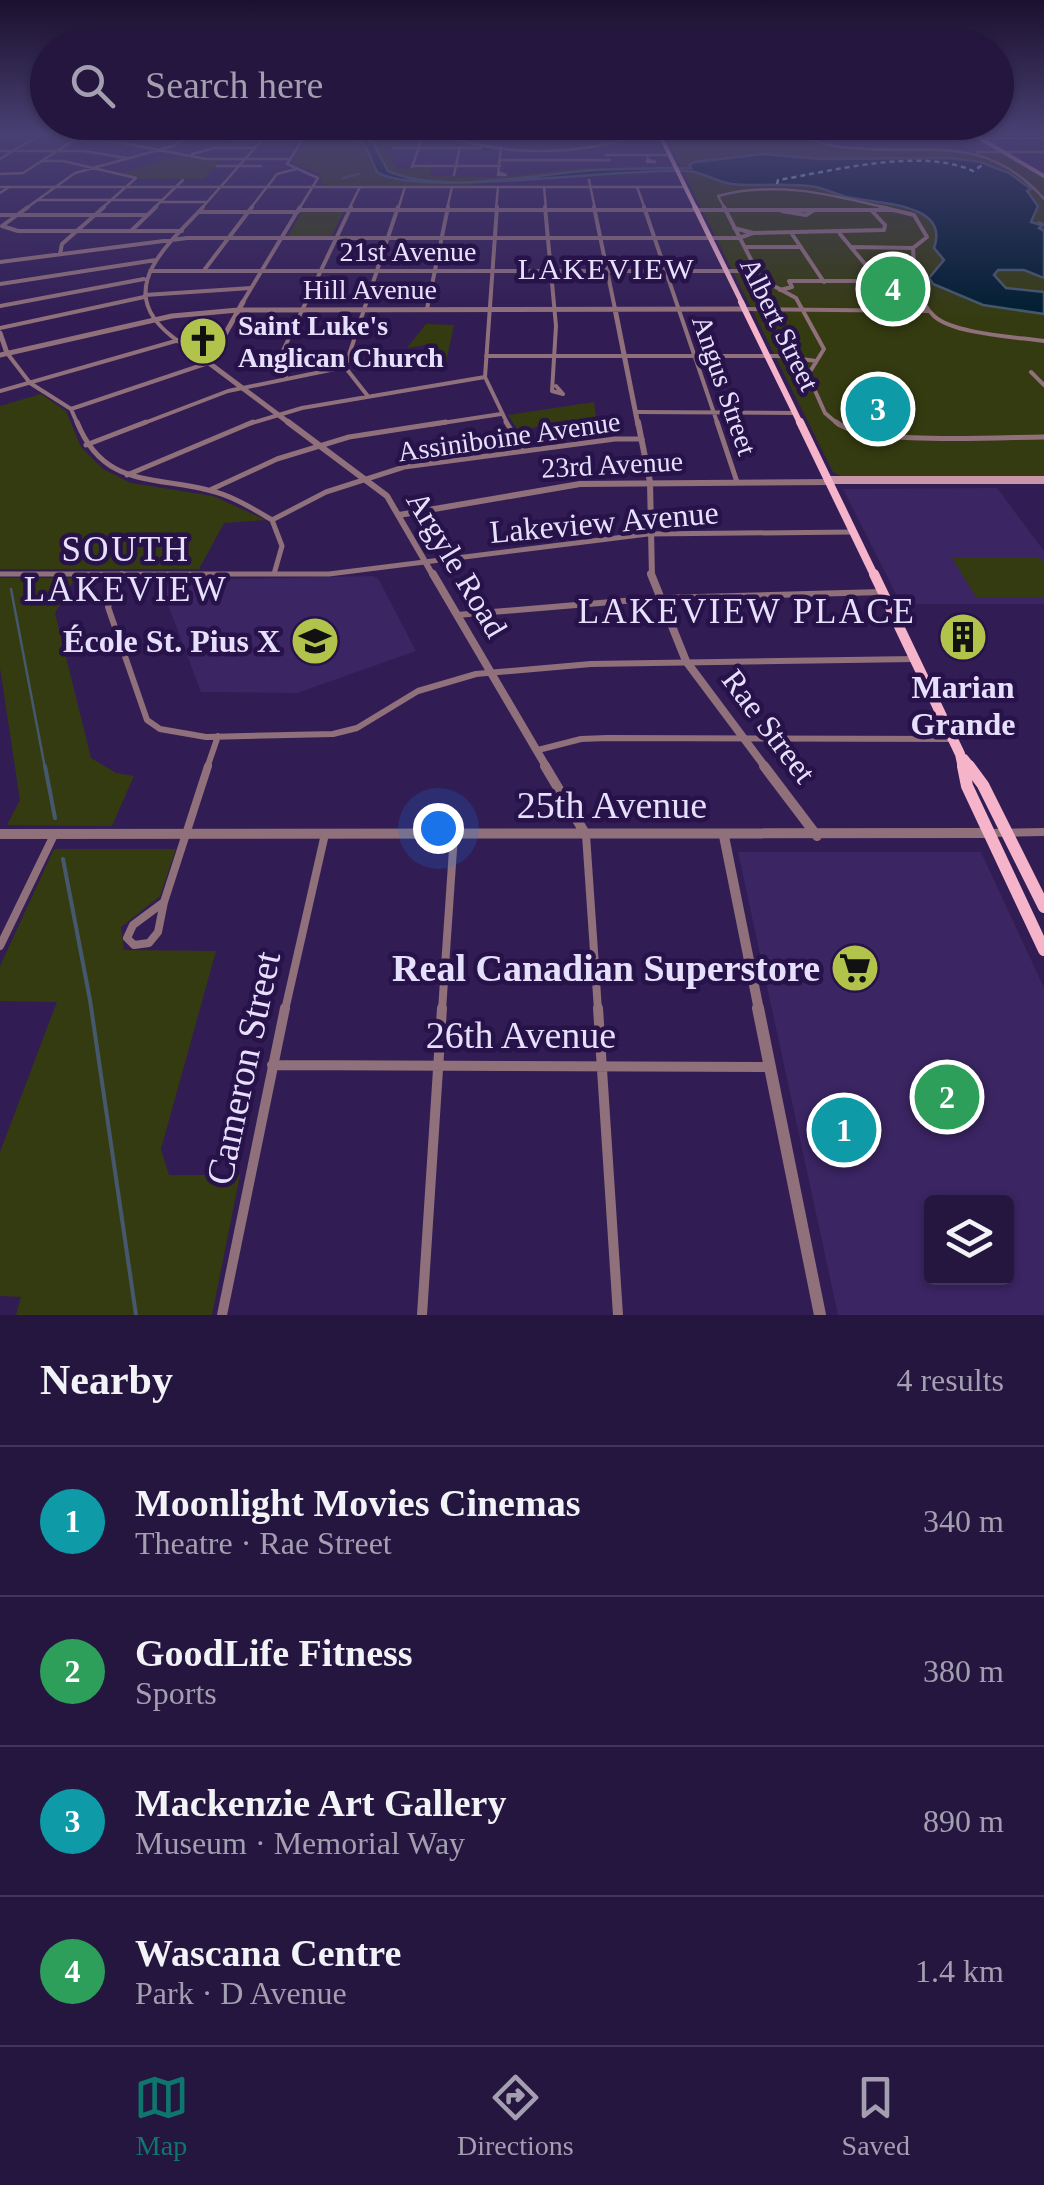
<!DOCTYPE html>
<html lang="en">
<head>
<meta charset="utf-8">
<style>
  :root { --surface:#25163f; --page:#31234a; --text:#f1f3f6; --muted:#a39fb0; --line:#423559; --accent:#0f766e }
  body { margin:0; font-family:Georgia,serif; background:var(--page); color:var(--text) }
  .controls { position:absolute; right:30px; bottom:30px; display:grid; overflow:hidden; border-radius:10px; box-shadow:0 2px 8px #0004 }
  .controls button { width:90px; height:90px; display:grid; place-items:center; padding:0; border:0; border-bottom:2px solid var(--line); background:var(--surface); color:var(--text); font:50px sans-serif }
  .you { position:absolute; left:438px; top:828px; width:35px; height:35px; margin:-25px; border:8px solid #fff; border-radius:50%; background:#1a73e8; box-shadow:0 0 0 15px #1a73e833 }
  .badge { display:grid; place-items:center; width:65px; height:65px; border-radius:50%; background:var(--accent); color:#fff; font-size:32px; font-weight:700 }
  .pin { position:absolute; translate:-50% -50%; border:5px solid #fff; box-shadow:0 2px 10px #0006 }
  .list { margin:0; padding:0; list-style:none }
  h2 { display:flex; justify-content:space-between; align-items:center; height:130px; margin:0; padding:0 40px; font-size:42px }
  h2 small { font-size:32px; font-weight:400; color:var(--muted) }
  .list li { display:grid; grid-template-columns:65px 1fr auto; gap:30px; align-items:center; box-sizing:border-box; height:150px; padding:0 40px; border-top:2px solid var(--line) }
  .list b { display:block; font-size:38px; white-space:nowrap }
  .list p { margin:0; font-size:32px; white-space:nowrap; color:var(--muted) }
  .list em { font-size:32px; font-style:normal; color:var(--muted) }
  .icon { flex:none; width:55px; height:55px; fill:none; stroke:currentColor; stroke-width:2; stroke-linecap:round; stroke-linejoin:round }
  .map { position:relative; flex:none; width:1044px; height:1315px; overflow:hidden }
  .search { position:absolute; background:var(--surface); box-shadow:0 2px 8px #0004; left:30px; right:30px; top:30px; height:110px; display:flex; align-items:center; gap:25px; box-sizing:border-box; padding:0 35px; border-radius:55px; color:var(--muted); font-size:38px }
  .sheet { height:730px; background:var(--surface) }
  nav { display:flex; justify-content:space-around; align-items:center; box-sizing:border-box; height:140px; border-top:2px solid var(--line); background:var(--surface); font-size:28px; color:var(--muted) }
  nav a { display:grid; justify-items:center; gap:5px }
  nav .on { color:var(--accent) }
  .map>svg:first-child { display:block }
</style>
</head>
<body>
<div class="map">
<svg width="1044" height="1315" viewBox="0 0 1044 1315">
  <rect width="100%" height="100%" fill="#311d54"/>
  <path fill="#3b2563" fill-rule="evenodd" d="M782,133H968L997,151L971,152L917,145L841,147Z
    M997,488L1044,551V604H901L843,489Z
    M373,576L378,578L416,651L297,693L201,692L164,594L169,583L176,580Z
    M738,852H981L1044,988V1315H838ZM932,1202H1006V1278H932Z"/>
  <path fill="#353b10" d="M318,133H403L397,147H386V154H394L392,163L398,169L432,167L430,176L501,177L582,168H671C642,168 614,169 585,171C527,175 439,195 385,169L370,140Z
    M664,133H782L841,147L917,145L971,152L997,151L1044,178V477H843L833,472Z
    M309,135L364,143L382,177L405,181H478L477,185H322L319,174L292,163Z
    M183,155L222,160L204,179H140L122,173Z
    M302,211H344L331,237H287Z
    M426,324L454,325L446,362L422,365L419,356L432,352L426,345L407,348Z
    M41,394L66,411L81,447L103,469L131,483L213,496L266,520L224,523L199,569H0V406Z
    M594,402L596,418L518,430L508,415Z
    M952,558H1040L1044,563V597H976Z
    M0,578H75L55,613L91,758L116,773L134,776L112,826L7,825L20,800L0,668Z
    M54,849H176L160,896L121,927L124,950L216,951L161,1149L169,1175H240L212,1315H16L21,1297L0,1296V1152L57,1002L0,1001V966Z"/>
  <path fill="#001e30" stroke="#45586d" stroke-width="2.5" d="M204,133L354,136L372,141L388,171C440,194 526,176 582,171C618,168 655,168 691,168L689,165L695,162L763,154L820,159L949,158L980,162L1009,173L1031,189L1027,191L1038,206L1031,222L1041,225L1038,222L1044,224L1039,228L1044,231V278L1024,270H998L994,275L1006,288L1044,292V314L983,305L933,284L929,278L944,260L934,248C950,204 882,204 852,198C840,196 828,190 816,187C788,182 760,187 732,184C717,182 702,172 689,171C630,167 412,198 377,172L364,143C315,122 256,144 204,133Z"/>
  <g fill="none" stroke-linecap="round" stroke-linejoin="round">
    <path stroke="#45586d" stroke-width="2.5" d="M343,178L359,174
      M11,589L45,768"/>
    <path stroke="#45586d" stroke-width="4" d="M45,766L55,818
      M63,859L90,1000L136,1315"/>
    <path stroke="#a5d5f3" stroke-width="2.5" stroke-dasharray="5 4" stroke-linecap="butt" d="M777,184L778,180C833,171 921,147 973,171L984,164"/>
    <path stroke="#90707a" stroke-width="2.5" d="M436,133C502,157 579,157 645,133
      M483,133L541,139L598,133
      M787,133C805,137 822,145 840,147C921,157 983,129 1044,199
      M978,138H1044
      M663,139L706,133
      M72,141L117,142L206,159H288
      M393,148H481
      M0,151H84L126,158
      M977,152H1004
      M192,154L214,148H254
      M606,155H670
      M648,155L647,162H655L649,160
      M500,160H610
      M41,161H63L136,178L101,209
      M217,166H261
      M413,166H500
      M412,167L424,133
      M500,173L506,175H498L501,147
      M0,174L23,173L85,133
      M454,175L460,147
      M589,180L595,209
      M544,187L546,209
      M637,187L645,209
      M0,193L9,187
      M37,200H161
      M161,202H207
      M25,209L75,173L173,146L194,133
      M153,209L183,180
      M201,209L261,141
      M250,209L277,174L296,169
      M349,209L360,187
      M398,209L405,187
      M447,209L452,187
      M496,209L498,187
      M725,209L718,196C778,180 832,195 891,209"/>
    <path stroke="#90707a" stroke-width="4" d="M28,207L2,226L18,231H182
      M203,207C177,236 125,277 154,318C166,336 192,350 209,363
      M497,207L485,377L508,425
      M545,207L556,326L552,391L563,394L556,386
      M594,207L615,309
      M644,207L718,425
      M724,207L761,279L796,298L824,349L808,375L825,413L839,425
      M881,207L914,215L927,237L913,248C914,270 916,300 934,316C953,334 1017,337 1044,341
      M299,210H893
      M782,211L806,215L814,210
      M200,212H298
      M0,215H147
      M734,228L753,233L884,230L885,225L872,211
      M132,230L156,207
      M792,234L824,282
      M840,234L904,311
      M745,247H801
      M852,247L913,248
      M60,254L62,244L104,207
      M0,262L187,238H739L753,233
      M205,269L252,207
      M150,271H757
      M0,284L156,260
      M780,290L792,287L789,281H915
      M145,295L251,288
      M0,306L144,279
      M427,309L448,207
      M744,309L928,311
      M0,328L144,297
      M7,353L30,383L71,409L78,425
      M486,356H779L816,361
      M345,367L398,207
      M345,367L367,395
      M1031,372L1044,385
      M286,377L279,359L351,207
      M0,391L179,340
      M71,409L208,363
      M636,412L795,413
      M139,425L228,391L345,367
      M245,425L302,408L485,377
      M429,425L501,414"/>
    <path stroke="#90707a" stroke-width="5" d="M77,422C103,487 151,476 208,490C231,495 252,508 272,520L282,546L274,574
      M506,422L525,451
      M717,422L737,482
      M836,422C864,446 1002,437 1044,437
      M86,445L146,422
      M127,475L253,422
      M210,490L277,459L349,437L446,422
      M272,520L326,492L404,467L615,439H642
      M0,574H329L648,534L853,532"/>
    <path stroke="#90707a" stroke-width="6" d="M122,574L108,607L147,720L160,729L206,737L333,734L357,728L418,691L476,674L591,664L915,659
      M457,615L659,598L882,592
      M538,750L581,739L607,738L952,739
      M207,768L218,736"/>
    <path stroke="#90707a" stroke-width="8" d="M989,833L1044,832
      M586,835L598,1010
      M164,902L158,932L149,943L134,945L127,938L133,925Z
      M164,902L208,766
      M0,946L54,835
      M285,1010L325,834
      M442,1010L454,835"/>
    <path stroke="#90707a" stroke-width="10" d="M598,1008L618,1315
      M272,1065L768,1067
      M222,1315L285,1008
      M422,1315L442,1008"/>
    <path stroke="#90707a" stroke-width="2.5" d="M190,133L233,140L301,141
      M307,133L287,164L318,178
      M1006,152H1044
      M0,159L43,133
      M0,187H685
      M299,209L318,178"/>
    <path stroke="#90707a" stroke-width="4" d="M241,305L300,207"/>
    <path stroke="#90707a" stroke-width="5" d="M243,302L209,363L292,425
      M615,309L638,425
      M0,333L7,353
      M0,355L172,316L238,310L744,309"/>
    <path stroke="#90707a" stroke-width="6" d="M288,422L387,496L434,577
      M638,422L650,482L652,577
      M399,515L580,484L829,482"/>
    <path stroke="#90707a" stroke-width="8" d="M433,574L547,768
      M651,574L686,661L766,768"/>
    <path stroke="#90707a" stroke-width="10" d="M545,766L586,835
      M764,766L817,836
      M0,834L988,833
      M724,836L759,1010"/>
    <path stroke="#90707a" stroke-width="12" d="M758,1008L820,1315"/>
    <path stroke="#c996a7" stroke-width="4" d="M971,133L1044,176"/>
    <path stroke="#c996a7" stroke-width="8" d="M828,480H1044"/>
    <path stroke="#f5b4ca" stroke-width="4" d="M659,133L696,209"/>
    <path stroke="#f5b4ca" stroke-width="5" d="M695,207L743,305"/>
    <path stroke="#f5b4ca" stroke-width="6" d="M741,302L801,425"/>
    <path stroke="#f5b4ca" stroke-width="8" d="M800,422L875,577"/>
    <path stroke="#f5b4ca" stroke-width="10" d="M874,574L960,754L963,768
      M964,759L971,768"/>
    <path stroke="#f5b4ca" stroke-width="12" d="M963,766L967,786L1044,950
      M969,766L983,785L1044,907"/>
  </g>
  <linearGradient id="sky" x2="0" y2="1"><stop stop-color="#1b102e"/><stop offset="0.42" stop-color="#484072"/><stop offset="1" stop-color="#484072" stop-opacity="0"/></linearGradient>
  <rect width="1044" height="317" fill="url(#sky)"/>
  <defs>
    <g id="church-disc" transform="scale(2.5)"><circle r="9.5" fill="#b2c34c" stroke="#271249"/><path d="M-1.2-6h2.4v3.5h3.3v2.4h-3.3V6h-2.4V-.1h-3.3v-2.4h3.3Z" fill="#111"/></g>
    <g id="building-disc" transform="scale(2.5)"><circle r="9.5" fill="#b2c34c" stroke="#271249"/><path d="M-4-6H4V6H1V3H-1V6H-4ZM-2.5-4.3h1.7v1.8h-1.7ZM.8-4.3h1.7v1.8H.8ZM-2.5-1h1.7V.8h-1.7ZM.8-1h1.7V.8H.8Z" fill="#111"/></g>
    <g id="school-disc" transform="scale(2.5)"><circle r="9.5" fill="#b2c34c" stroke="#271249"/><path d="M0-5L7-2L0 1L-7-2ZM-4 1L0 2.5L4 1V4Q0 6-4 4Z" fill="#111"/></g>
    <g id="supermarket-disc" transform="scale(2.5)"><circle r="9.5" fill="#b2c34c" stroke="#271249"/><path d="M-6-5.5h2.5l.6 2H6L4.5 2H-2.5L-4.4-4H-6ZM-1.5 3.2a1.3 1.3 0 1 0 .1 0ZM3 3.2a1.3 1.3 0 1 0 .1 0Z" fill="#111"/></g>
  </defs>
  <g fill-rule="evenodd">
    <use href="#church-disc" x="203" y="341"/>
    <use href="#building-disc" x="963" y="637"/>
    <use href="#school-disc" x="315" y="641"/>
    <use href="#supermarket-disc" x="855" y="968"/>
  </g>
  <g text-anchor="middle" stroke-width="9" stroke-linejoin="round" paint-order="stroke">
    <g font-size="28" fill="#e7e0fc" stroke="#271249">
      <text x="408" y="261">21st Avenue</text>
      <text x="370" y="299">Hill Avenue</text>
      <text transform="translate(780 324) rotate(64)" y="10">Albert Street</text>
      <text transform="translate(725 385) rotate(71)" y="10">Angus Street</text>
      <text transform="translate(509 436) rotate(-8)" y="10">Assiniboine Avenue</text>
      <text transform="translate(612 464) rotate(-3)" y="10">23rd Avenue</text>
    </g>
    <g font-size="28" font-weight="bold" fill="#e7e0fc" stroke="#271249" text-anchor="start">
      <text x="238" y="335">Saint Luke's<tspan x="238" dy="32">Anglican Church</tspan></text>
    </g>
    <g font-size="30" letter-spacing="2.5" fill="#e7e0fc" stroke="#271249">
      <text x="607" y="279">LAKEVIEW</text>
    </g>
    <g font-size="32" fill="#e7e0fc" stroke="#271249">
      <text transform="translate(604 522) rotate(-5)" y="11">Lakeview Avenue</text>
      <text transform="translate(457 564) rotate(59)" y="11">Argyle Road</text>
      <text transform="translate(769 726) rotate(53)" y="11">Rae Street</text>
    </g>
    <g font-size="32" font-weight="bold" fill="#e7e0fc" stroke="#271249" text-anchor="end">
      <text x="280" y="652">École St. Pius X</text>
      <text x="963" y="698" text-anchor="middle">Marian<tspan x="963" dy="37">Grande</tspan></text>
    </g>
    <g font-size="35" letter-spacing="2.5" fill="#e7e0fc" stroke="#271249">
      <text x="126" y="561">SOUTH<tspan x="126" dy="40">LAKEVIEW</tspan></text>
      <text x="747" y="623">LAKEVIEW PLACE</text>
    </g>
    <g font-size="38" fill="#e7e0fc" stroke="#271249">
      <text x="612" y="818">25th Avenue</text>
      <text x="521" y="1048">26th Avenue</text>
      <text transform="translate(243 1068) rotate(-78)" y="13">Cameron Street</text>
    </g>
    <g font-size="38" font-weight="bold" fill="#e7e0fc" stroke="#271249" text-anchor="end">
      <text x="820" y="981">Real Canadian Superstore</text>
    </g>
  </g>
</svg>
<div class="controls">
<button><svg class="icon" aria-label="layers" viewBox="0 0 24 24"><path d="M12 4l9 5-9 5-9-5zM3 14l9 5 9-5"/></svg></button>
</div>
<div class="you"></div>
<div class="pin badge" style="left:844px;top:1130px;background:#0f9aa8">1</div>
<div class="pin badge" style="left:947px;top:1097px;background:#2e9e5b">2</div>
<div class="pin badge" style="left:878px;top:409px;background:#0f9aa8">3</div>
<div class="pin badge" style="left:893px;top:289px;background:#2e9e5b">4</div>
<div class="search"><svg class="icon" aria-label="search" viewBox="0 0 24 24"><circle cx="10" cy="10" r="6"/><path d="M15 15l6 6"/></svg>Search here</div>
</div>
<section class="sheet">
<h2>Nearby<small>4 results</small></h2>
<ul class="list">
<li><span class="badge" style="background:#0f9aa8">1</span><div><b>Moonlight Movies Cinemas</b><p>Theatre · Rae Street</p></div><em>340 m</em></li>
<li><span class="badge" style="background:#2e9e5b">2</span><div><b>GoodLife Fitness</b><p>Sports</p></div><em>380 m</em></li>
<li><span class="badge" style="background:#0f9aa8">3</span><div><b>Mackenzie Art Gallery</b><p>Museum · Memorial Way</p></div><em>890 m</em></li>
<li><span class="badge" style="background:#2e9e5b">4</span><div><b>Wascana Centre</b><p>Park · D Avenue</p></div><em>1.4 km</em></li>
</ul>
</section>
<nav>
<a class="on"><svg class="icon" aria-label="map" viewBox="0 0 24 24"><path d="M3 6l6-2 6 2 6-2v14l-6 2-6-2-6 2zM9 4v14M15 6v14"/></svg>Map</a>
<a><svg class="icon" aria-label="directions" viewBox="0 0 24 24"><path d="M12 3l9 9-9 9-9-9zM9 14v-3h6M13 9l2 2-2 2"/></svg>Directions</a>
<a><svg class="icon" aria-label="saved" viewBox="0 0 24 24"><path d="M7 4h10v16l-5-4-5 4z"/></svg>Saved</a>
</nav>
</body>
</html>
